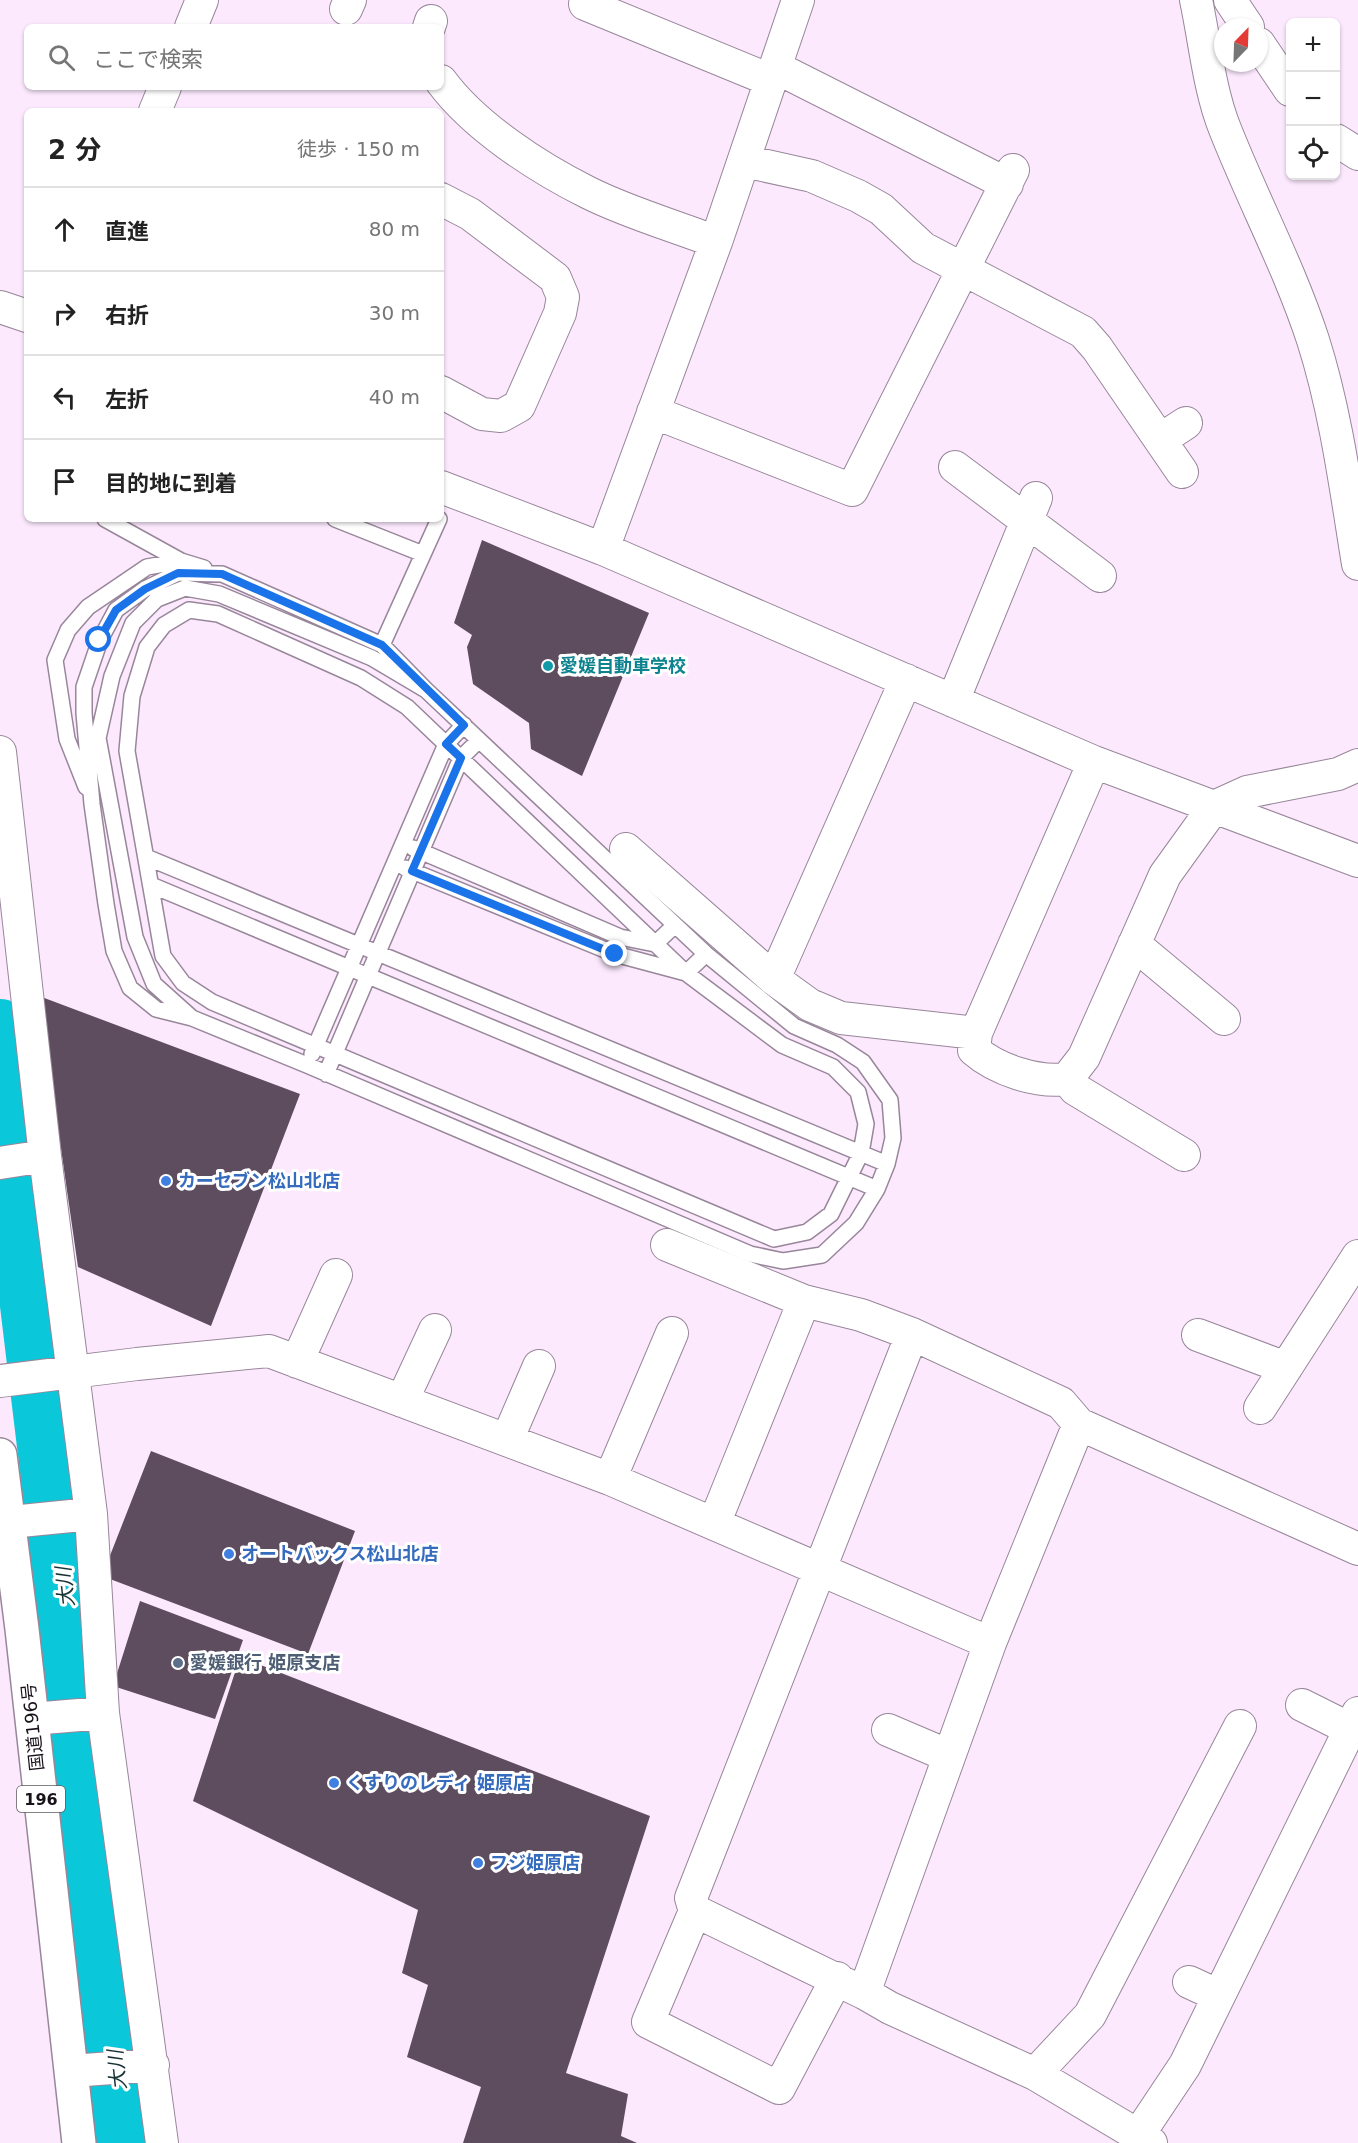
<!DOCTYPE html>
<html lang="ja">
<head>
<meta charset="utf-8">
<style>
  :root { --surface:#fff; --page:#f2f2f2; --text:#222; --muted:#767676; --line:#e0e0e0 }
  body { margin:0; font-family:"DejaVu Sans","Noto Sans JP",sans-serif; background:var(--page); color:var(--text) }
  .controls { position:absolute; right:18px; top:18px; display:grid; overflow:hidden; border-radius:9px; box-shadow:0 2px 4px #0004 }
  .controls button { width:54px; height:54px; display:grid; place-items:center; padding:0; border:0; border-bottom:2px solid var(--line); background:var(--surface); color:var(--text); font:30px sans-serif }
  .compass { position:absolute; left:1214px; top:18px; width:54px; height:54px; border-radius:50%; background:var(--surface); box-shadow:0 2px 4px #0004; rotate:23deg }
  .stop { position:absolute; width:18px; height:18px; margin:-14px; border:4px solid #1a73e8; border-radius:50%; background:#fff }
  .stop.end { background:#1a73e8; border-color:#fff; box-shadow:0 2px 6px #0008 }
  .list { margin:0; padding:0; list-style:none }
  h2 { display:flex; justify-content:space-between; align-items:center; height:78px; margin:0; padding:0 24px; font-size:26px }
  h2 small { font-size:20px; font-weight:400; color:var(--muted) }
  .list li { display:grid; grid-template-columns:39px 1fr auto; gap:18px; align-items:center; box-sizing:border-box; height:84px; padding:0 24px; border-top:2px solid var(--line) }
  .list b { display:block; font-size:22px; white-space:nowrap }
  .list em { font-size:20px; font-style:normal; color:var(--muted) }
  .icon { flex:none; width:33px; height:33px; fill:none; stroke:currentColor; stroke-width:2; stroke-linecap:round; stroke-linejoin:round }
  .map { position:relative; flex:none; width:1358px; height:2143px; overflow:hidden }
  .search { position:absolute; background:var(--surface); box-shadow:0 2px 4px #0004; left:24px; top:24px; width:420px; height:66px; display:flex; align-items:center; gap:15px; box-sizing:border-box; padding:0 21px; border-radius:9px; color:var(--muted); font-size:22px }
  .panel { position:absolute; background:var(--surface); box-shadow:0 2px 4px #0004; left:24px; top:108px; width:420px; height:414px; border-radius:9px }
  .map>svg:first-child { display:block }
</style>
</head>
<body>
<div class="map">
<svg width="1358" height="2143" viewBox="0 0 1358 2143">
  <rect width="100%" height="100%" fill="#fce9fe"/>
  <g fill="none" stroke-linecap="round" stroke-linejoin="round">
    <path stroke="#0ac8d9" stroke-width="66" d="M0,1032L52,1462L125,2143"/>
  </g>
  <path fill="#5d4d5e" d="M482,540L649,613L582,776L531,749L529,723L473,684L467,647L472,635L454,623Z
    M39,996L300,1094L211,1326L78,1267Z
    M151,1451L355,1531L308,1654L102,1576Z
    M140,1601L243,1640L215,1719L113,1686Z
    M240,1657L650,1816L566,2073L628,2094L621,2136L637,2143H463L481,2087L407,2057L428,1985L402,1973L418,1910L193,1801Z"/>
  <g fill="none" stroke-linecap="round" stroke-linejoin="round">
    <g stroke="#98869a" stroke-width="18">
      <path id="lane" d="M105,519L181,561
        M335,519L423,554
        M189,610L218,614L361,678L407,707L686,973L782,1045L833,1067L858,1092L866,1124L861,1153L831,1214L807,1232L774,1239L212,1002L183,983L163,956L127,751L132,696L147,647L164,625Z
        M382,645L439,519
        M86,787L67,739L55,660L68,630L88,607L147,567L181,561L204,568
        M413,848L620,937L655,944L675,925
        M146,857L887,1164
        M405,868L615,954L686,973L706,954
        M151,885L877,1189
        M192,1018L154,984L135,937L98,738L112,676L133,623L157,599L185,588L219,594L372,658L426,690L706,954L794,1026L837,1045L863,1062L890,1100L893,1138L887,1164L877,1189L856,1223L822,1255L783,1261L750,1254L307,1065L192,1018L156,1009L130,988L114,951L106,904L92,804L84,713V687L100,640L116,610L145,589L178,573L222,574L382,645L426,690
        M312,1054L446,744L464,725
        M326,1074L461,758L479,740"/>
    </g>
    <g stroke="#98869a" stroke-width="34">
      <path id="street" d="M1196,0C1205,42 1209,89 1225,129C1253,200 1289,267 1313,340C1336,412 1346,490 1358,564
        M1230,0L1248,27
        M585,4L770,80
        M346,9L350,0
        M191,27L202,0
        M429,27L431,21
        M1259,44L1290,90
        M775,67L1007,184
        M441,81C474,126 537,167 587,192C626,212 675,226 716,242
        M155,111L165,87
        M1336,140L1358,154
        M744,161L812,176L858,196L881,209L923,248L1083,332L1097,348L1182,472
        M441,199L470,214L555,278L563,297L560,313L519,406L501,416L482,414L441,392
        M0,307L27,316
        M653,412L852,490L1013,170
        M1160,440L1186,423
        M955,467L1100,576
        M441,487L603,549L1094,762L1358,861
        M603,549L716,242L798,0
        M953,701L1036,498
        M0,752L45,1156L91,1514L103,1713L162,2143
        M626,849L774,979L810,1005L841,1018L976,1033L1094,762
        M1134,944L1224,1019
        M774,979L906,680
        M976,1033L974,1050C997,1070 1037,1083 1067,1079L1084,1057L1165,875L1214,807L1247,792L1338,774L1358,765
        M1067,1079L1075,1089L1184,1155
        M0,1163L45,1156
        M667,1245L804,1301
        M1198,1335L1286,1368
        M297,1362L336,1275
        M0,1381L137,1364L269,1351L610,1479L990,1643
        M402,1401L435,1330
        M1260,1408L1358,1256
        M507,1440L539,1366
        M610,1479L672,1333
        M0,1523L91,1514
        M714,1524L804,1301L861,1315L912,1334L1061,1403L1079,1424
        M1302,1705L1350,1729
        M32,1719L103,1713
        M888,1730L949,1756
        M695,1911L648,2022L779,2088L837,1978
        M1189,1982L1219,1996
        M864,1993L695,1911L691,1898L912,1334
        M71,2071L153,2065
        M1035,2074L1090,2015L1240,1726
        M1137,2137L1185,2065L1358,1713
        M1151,2143L1035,2074L890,2008L864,1993L990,1643L1079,1424L1358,1549"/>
    </g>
    <g stroke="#98869a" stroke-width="36">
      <path id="highway" d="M0,1455L22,1629L79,2143"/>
    </g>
    <use href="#lane" stroke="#fff" stroke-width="15"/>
    <use href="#street" stroke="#fff" stroke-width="32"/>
    <use href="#highway" stroke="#fff" stroke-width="33"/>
  </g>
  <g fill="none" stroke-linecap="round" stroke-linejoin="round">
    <path stroke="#1a73e8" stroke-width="8" d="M99,640L116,610L145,589L178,573L222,574L382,645L464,725L446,744L461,758L412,871L615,954"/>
  </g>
  <circle fill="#0f9aa8" stroke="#fff" stroke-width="2" cx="548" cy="666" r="6"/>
  <g fill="#3f7fe0" stroke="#fff" stroke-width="2">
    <circle cx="166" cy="1181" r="6"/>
    <circle cx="229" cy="1554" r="6"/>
    <circle cx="334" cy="1783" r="6"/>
    <circle cx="478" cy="1863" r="6"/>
  </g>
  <circle fill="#5c6f8a" stroke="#fff" stroke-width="2" cx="178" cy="1663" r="6"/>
  <g text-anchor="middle" stroke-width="6" stroke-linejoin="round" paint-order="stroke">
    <rect fill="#fff" stroke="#5e595f" stroke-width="1.5" x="17" y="1786" width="48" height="26" rx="4.5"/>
    <g font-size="16" font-weight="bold" fill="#19121a">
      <text x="41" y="1805">196</text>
    </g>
    <g font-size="18" font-weight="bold" fill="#0d838f" stroke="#fff" text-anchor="start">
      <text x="560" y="672">愛媛自動車学校</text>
    </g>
    <g font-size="18" font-weight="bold" fill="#366cbe" stroke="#fff" text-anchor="start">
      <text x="178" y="1187">カーセブン松山北店</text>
      <text x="241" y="1560">オートバックス松山北店</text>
      <text x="346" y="1789">くすりのレディ 姫原店</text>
      <text x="490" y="1869">フジ姫原店</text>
    </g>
    <g font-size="18" font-weight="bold" fill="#4e5e75" stroke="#fff" text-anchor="start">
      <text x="190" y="1669">愛媛銀行 姫原支店</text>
    </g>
    <g font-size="18" fill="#19121a" stroke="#fff">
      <text transform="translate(33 1727) rotate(-96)" y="6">国道196号</text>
    </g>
    <g font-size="20" font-style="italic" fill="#183235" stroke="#fff">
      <text transform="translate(65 1587) rotate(-96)" y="7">大川</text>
      <text transform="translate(117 2070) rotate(-96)" y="7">大川</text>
    </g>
  </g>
</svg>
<div class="controls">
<button>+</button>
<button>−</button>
<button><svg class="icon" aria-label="locate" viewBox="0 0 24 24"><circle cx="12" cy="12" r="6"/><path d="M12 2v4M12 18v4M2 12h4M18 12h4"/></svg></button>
</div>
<svg class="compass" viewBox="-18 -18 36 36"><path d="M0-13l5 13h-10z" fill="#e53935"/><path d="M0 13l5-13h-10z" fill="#767676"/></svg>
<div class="stop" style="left:99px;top:640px"></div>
<div class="stop end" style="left:615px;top:954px"></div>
<div class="search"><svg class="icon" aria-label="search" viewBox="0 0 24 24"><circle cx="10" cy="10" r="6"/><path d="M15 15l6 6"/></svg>ここで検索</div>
<section class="panel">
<h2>2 分<small>徒歩 · 150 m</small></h2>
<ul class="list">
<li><svg class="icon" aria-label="ahead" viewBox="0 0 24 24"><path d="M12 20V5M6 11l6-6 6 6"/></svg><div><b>直進</b></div><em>80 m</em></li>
<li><svg class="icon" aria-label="right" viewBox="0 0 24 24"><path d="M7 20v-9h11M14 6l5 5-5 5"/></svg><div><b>右折</b></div><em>30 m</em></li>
<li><svg class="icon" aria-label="left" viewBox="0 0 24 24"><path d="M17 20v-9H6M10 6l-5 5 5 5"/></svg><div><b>左折</b></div><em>40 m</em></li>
<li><svg class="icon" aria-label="arrive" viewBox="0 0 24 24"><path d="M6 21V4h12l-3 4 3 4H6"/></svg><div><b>目的地に到着</b></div></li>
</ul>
</section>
</div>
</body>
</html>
